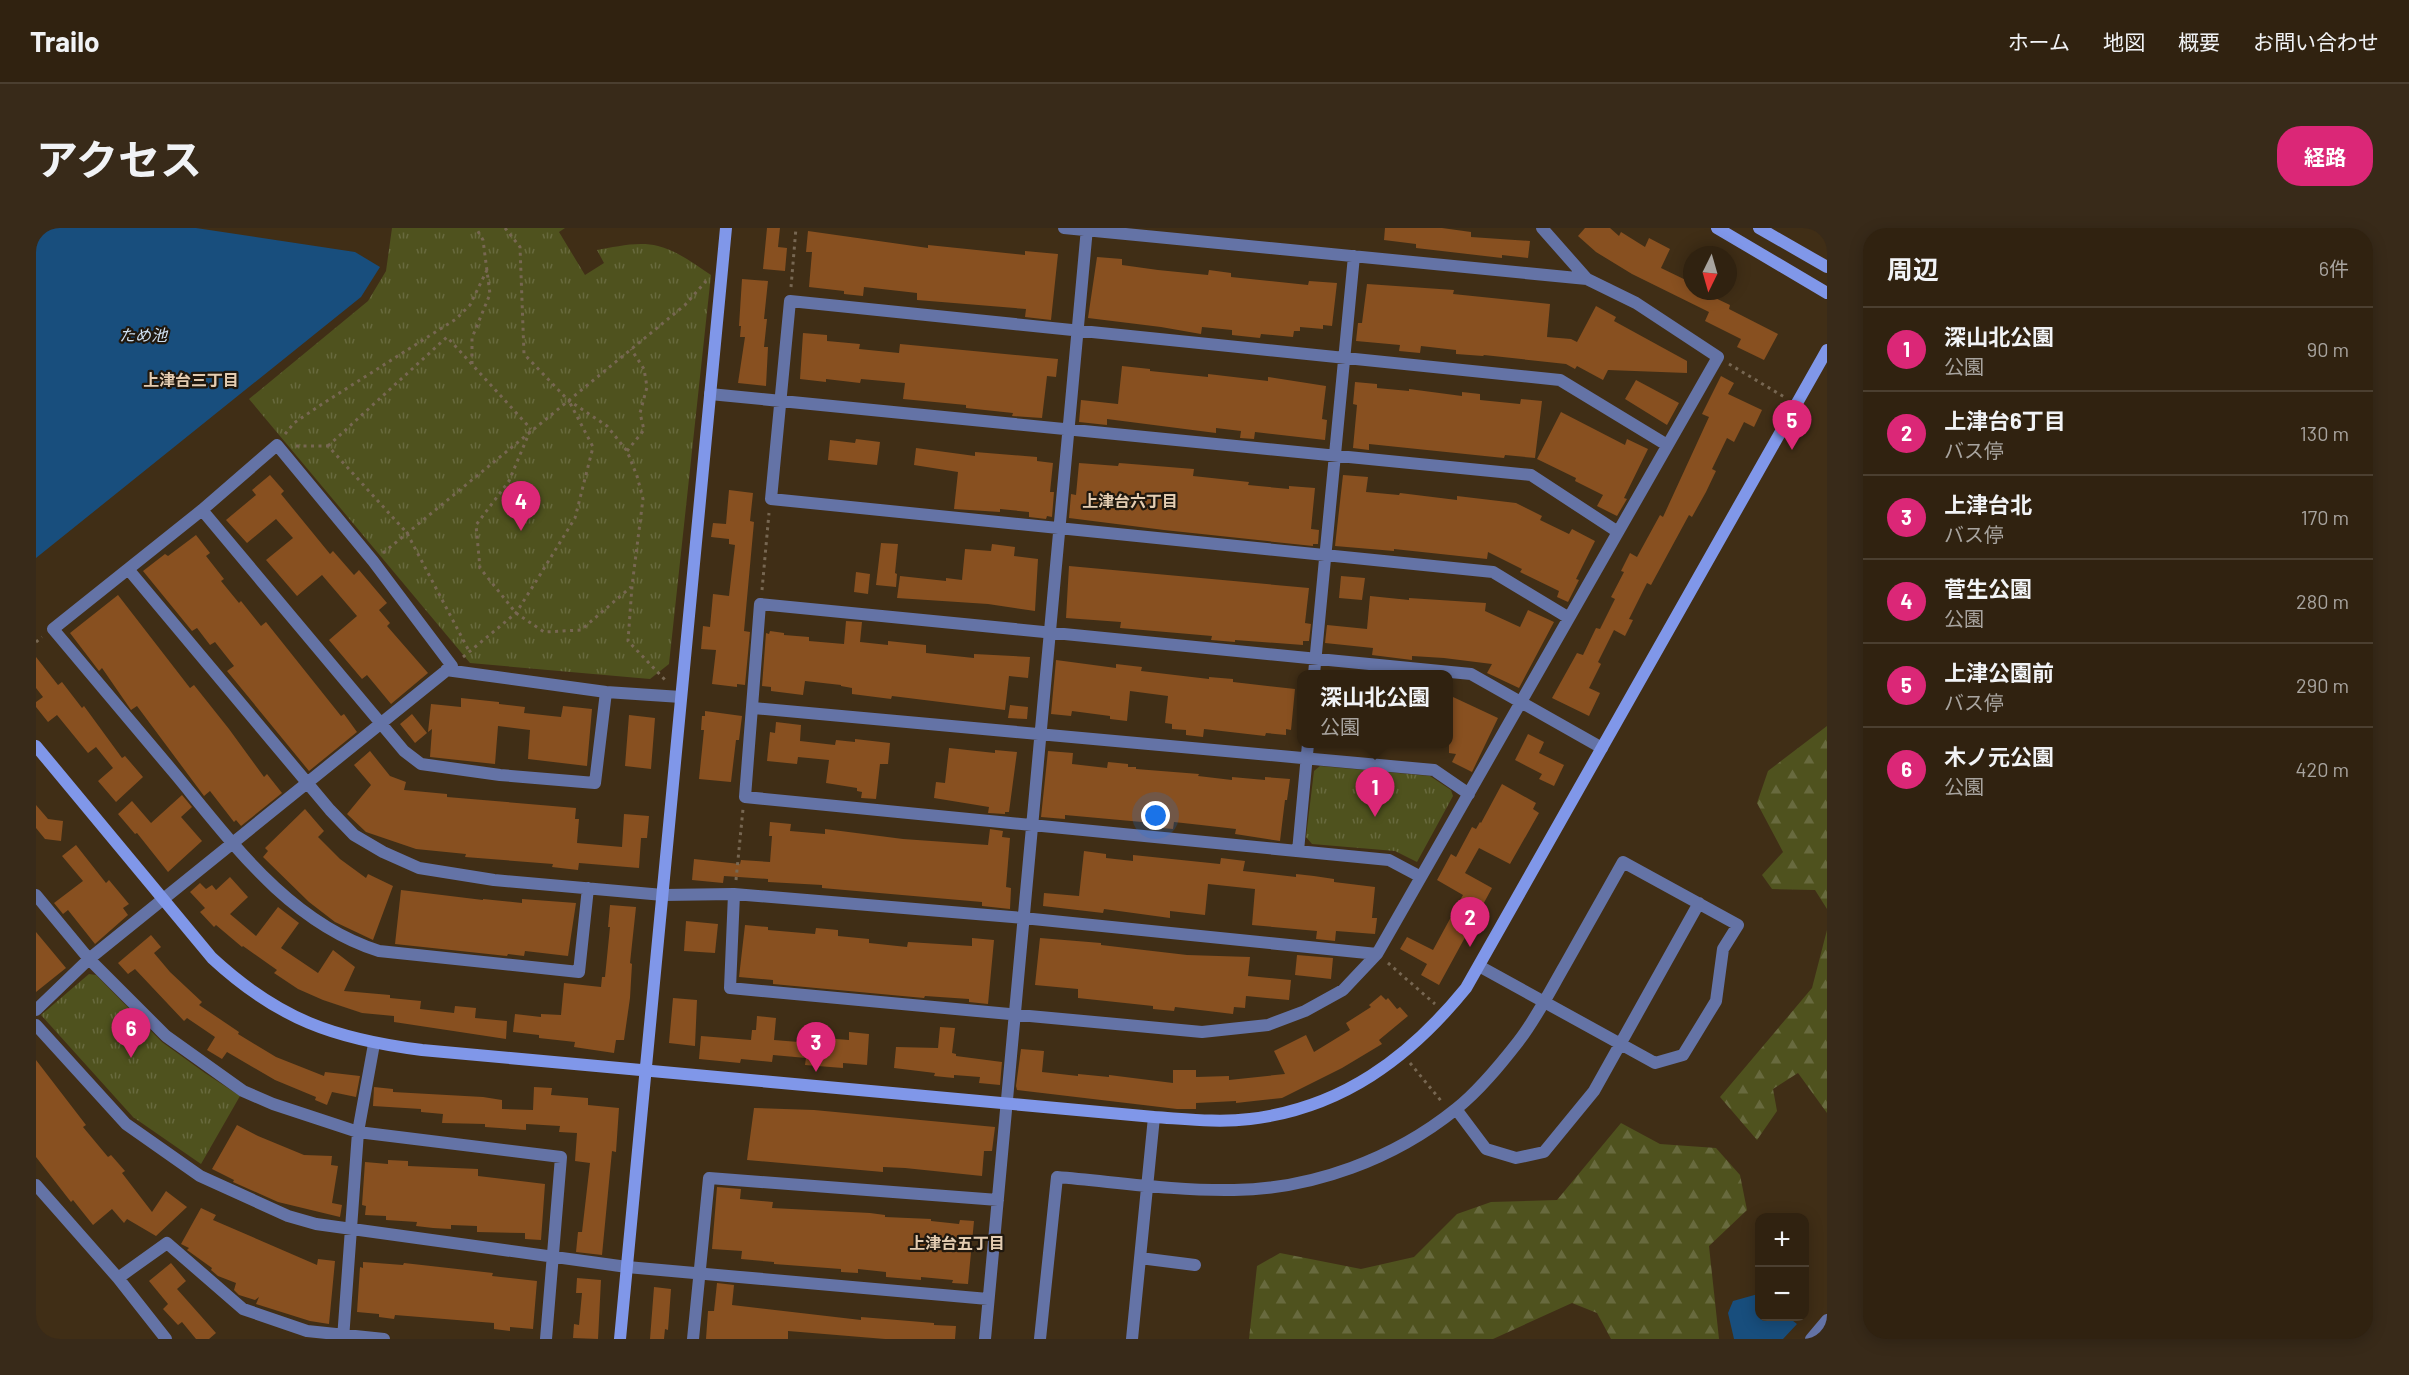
<!DOCTYPE html>
<html lang="ja">
<head>
<meta charset="utf-8">
<style>
  :root { --surface:#302210; --page:#382a19; --text:#f1f3f6; --muted:#a8a49f; --line:#4b3f30; --accent:#db2777 }
  body { margin:0; font-family:Barlow,"Noto Sans JP",sans-serif; background:var(--page); color:var(--text) }
  .controls { position:absolute; right:18px; bottom:18px; display:grid; overflow:hidden; border-radius:12px; box-shadow:0 3px 15px #0003 }
  .controls button { width:54px; height:54px; display:grid; place-items:center; padding:0; border:0; border-bottom:2px solid var(--line); background:var(--surface); color:var(--text); font:30px sans-serif }
  .compass { position:absolute; left:1647px; top:18px; width:54px; height:54px; border-radius:50%; background:var(--surface); box-shadow:0 3px 15px #0003; rotate:185deg }
  .you { position:absolute; left:1120px; top:588px; width:21px; height:21px; margin:-15px; border:4px solid #fff; border-radius:50%; background:#1a73e8; box-shadow:0 0 0 9px #1a73e833 }
  .badge { display:grid; place-items:center; width:39px; height:39px; border-radius:50%; background:var(--accent); color:#fff; font-size:20px; font-weight:700 }
  .pin { position:absolute; translate:-50% -50px; filter:drop-shadow(0 2px 3px #0008) }
  .pin::after { content:''; position:absolute; top:32px; width:21px; height:18px; background:inherit; clip-path:polygon(0 0,100% 0,50% 100%) }
  .popup { position:absolute; left:1261px; top:442px; width:156px; height:78px; box-sizing:border-box; display:grid; place-content:center; border-radius:12px; background:var(--surface); filter:drop-shadow(0 2px 4px #0005); font-size:20px; white-space:nowrap; color:var(--muted) }
  .popup b { font-size:22px; color:var(--text) }
  .popup::after { content:''; position:absolute; left:50%; top:100%; margin-left:-12px; border:12px solid transparent; border-top-color:var(--surface) }
  .list { margin:0; padding:0; list-style:none }
  h2 { display:flex; justify-content:space-between; align-items:center; height:78px; margin:0; padding:0 24px; font-size:26px }
  h2 small { font-size:20px; font-weight:400; color:var(--muted) }
  .list li { display:grid; grid-template-columns:39px 1fr auto; gap:18px; align-items:center; box-sizing:border-box; height:84px; padding:0 24px; border-top:2px solid var(--line) }
  .list b { display:block; font-size:22px; white-space:nowrap }
  .list p { margin:0; font-size:20px; white-space:nowrap; color:var(--muted) }
  .list em { font-size:20px; font-style:normal; color:var(--muted) }
  .map { position:relative; flex:none; width:1791px; height:1111px; overflow:hidden; border-radius:24px }
  header { display:flex; align-items:center; gap:36px; box-sizing:border-box; height:84px; padding:0 30px; background:var(--surface); border-bottom:2px solid var(--line) }
  header strong { font-size:28px }
  nav { display:flex; gap:33px; margin-inline-start:auto; font-size:21px }
  .intro { display:flex; align-items:center; justify-content:space-between; box-sizing:border-box; height:144px; padding:0 36px }
  h1 { margin:0; font-size:42px }
  .button { padding:15px 27px; border-radius:24px; background:var(--accent); color:#fff; font-size:21px; font-weight:700 }
  main { display:flex; gap:36px; padding:0 36px }
  aside { flex:1; background:var(--surface); border-radius:24px; box-shadow:0 3px 15px #0003 }
  .map>svg:first-child { display:block }
</style>
</head>
<body>
<header>
<strong>Trailo</strong>
<nav><a>ホーム</a><a>地図</a><a>概要</a><a>お問い合わせ</a></nav>
</header>
<div class="intro"><h1>アクセス</h1><a class="button">経路</a></div>
<main>
<div class="map">
<svg width="1791" height="1111" viewBox="0 0 1791 1111">
  <defs>
    <pattern id="forest-firs" width="22" height="20" patternUnits="userSpaceOnUse" patternTransform="scale(1.5)"><rect width="22" height="20" fill="#4f521e"/><path d="M5 1l3.5 6h-7zM16 11l3.5 6h-7z" fill="#686a3e"/></pattern>
    <pattern id="park-tufts" width="24" height="20" patternUnits="userSpaceOnUse" patternTransform="scale(1.5)"><rect width="24" height="20" fill="#4f521e"/><path d="M3 7l-1-3M5 7V3M7 7l1-3M15 17l-1-3M17 17v-4M19 17l1-3" fill="none" stroke="#686a3e"/></pattern>
  </defs>
  <rect width="100%" height="100%" fill="#402e16"/>
  <path fill="url(#forest-firs)" d="M1791,498V681L1779,662L1736,661L1726,647L1747,624L1721,575L1732,543Z
    M1791,702V885L1762,845L1737,861L1741,883L1721,912L1684,869L1776,760Z
    M1585,895L1624,916L1680,920L1704,947L1711,982L1673,1018L1683,1111H1575L1561,1085L1536,1075L1457,1111H1213L1221,1038L1244,1025L1325,1041L1378,1029L1421,986L1455,974L1521,972Z"/>
  <path fill="url(#park-tufts)" d="M356,0H529L523,4L549,47L568,35L561,22C580,19 602,13 622,18C640,22 660,37 675,47L633,436L614,451L434,435L213,171L332,73L350,43Z
    M1284,538L1394,548L1415,562L1417,568L1381,634L1359,623L1276,616L1270,609L1278,543Z
    M53,746L60,747L126,814L169,845L204,868L165,936L97,889L5,787Z"/>
  <path fill="#184e7d" d="M0,0H160L319,24L344,39L325,69L0,330Z
    M1722,1066L1724,1088L1752,1089L1761,1096L1747,1111H1698L1692,1085L1697,1073Z"/>
  <path fill="#885020" d="M731,0H744L742,19L751,20L749,43L727,41Z
    M1349,0H1406L1435,4V9L1494,13L1492,30L1466,27V30L1380,20V16L1348,12Z
    M1549,0H1574L1583,8L1585,4L1609,19L1613,10L1634,21L1625,40L1656,55V63H1678L1675,68L1694,77L1693,81L1742,106L1728,132L1701,119L1705,111L1669,93L1673,84L1596,46L1560,24L1542,8Z
    M772,3L892,20V17L989,27V23L1022,26L1015,92L989,89L990,81L881,72V65L828,59L827,68L808,66V63L773,59L776,24H770Z
    M1061,29L1086,31V37L1122,42L1172,47L1173,42L1195,45V49L1272,57L1273,53L1301,55L1296,98L1287,97V101L1264,99V103H1258L1257,109L1225,106L1224,110L1196,107V102L1166,99L1165,106L1125,99L1052,90Z
    M706,51L732,53L728,91H731L728,119H732L730,158L702,155L709,109H704L705,98H703Z
    M1331,56L1418,62L1417,66L1514,76L1511,109L1535,111L1541,114L1560,78L1580,89L1578,93L1651,133V145L1572,142L1567,152L1541,138L1539,141L1530,136L1448,127L1447,128L1420,126V122L1385,118L1384,125L1363,123L1364,117L1320,113L1322,95H1326Z
    M767,105L791,107V113L824,116L823,121L863,125L864,116L1022,131L1020,149L1011,148L1006,190L976,188L977,185L930,180V177L867,171L869,155L825,151L824,155L790,151V154L764,151Z
    M1086,138L1114,141V143L1172,149V146L1232,153V149L1290,158L1286,191L1291,192L1289,212L1219,204L1218,211L1204,210L1205,203L1180,200V205L1071,191V197L1043,194L1045,172L1082,176Z
    M1685,148L1698,155L1692,166L1726,182L1718,199L1708,194L1698,214L1691,210L1676,241L1680,243L1670,264L1656,289L1653,287L1615,357L1611,355L1593,391L1597,392L1589,408L1578,402L1562,434L1565,436L1553,460L1564,465L1553,488L1516,470L1541,425L1547,427L1560,400L1564,401L1579,371L1575,369L1588,344L1585,343L1594,325L1601,329L1624,287L1627,289L1673,189L1666,186Z
    M1600,152L1643,175L1631,197L1589,171Z
    M1319,154L1341,156V160L1373,163V161L1426,168V164L1444,166V172L1484,176L1485,171L1506,173L1499,230L1469,227L1468,230L1333,216V222L1317,220L1321,177L1317,176Z
    M1525,184L1589,217L1591,211L1612,221L1588,270L1591,271L1581,288L1561,278L1567,267L1539,253L1540,250L1501,231Z
    M820,211L844,214L841,237L792,232L794,212L819,215Z
    M880,220L939,228V224L1001,229V233L1017,235L1014,264H1018L1016,289L1011,288L1010,291L993,289V284L964,281V284L918,281L922,244L878,237Z
    M1043,235L1082,238L1083,235L1158,241L1157,248L1213,254L1212,257L1253,261V258L1279,260L1275,301L1283,302L1282,316H1277V318L1128,302L1033,290L1035,266L1040,267Z
    M234,247L248,263L245,266L294,326L297,323L318,347L323,342L351,375L343,382L354,395L351,398L392,445L355,476L331,447L326,451L293,412L321,388L286,347L261,368L230,332L257,310L240,291L211,315L190,292L220,267L216,262Z
    M1307,247L1332,249L1330,264L1363,267L1364,265L1421,272V268L1480,275L1506,288L1504,292L1533,306L1536,301L1559,313L1540,351L1543,352L1532,374L1521,369L1523,363L1484,344L1486,341L1452,324L1451,331L1358,321V323L1299,318Z
    M693,262L717,265L714,293L718,294L708,403L714,404L709,457L701,456V459L676,456L680,422L665,421L667,398L674,399L677,366L693,368L699,317L693,316V311L675,309L677,295L690,296Z
    M160,307L174,325L170,328L188,351L185,353L203,375L205,373L225,398L230,394L305,488L308,486L321,504L273,543L191,443L198,438L179,414L174,417L161,400L156,403L107,343L129,326L132,328Z
    M845,315L862,316L859,345L861,346L860,359L840,357Z
    M956,316L979,319L978,328L1002,331L999,383L952,376L861,370L864,348L910,353V350L926,352L929,321L955,323Z
    M1033,338L1273,360L1269,395L1275,396L1273,413H1267V417L1199,412V414L1175,412L1176,408L1084,400L1085,394L1030,390Z
    M820,344L834,346L832,366L818,364Z
    M1305,348L1329,350L1326,372L1303,370Z
    M82,367L154,460L158,457L193,501L228,549L231,546L246,565L205,598L200,592L198,594L174,563L168,568L101,478L95,482L66,440L63,443L34,405Z
    M1334,368L1373,372V370L1450,375L1449,383L1484,399L1492,382L1518,394L1483,460L1451,445L1456,436L1408,430L1376,428V432L1336,427L1337,420L1289,415L1291,397L1331,401Z
    M810,393L826,394L824,414L852,417V413L890,417V425L938,430V426L994,429L992,450L973,448L969,482L856,468L855,471L816,466V460L805,458V457L769,453L767,467L735,463V459L726,458L730,405L733,406L734,403L748,405V407L773,409V413L808,416Z
    M0,429L22,457L26,454L46,480L48,478L86,530L89,528L107,549L80,574L62,553L77,540L60,519L52,525L21,487L12,494L0,479V474L7,469L0,460Z
    M1020,432L1080,440V436L1106,439L1105,443L1173,451V449L1197,451V454L1259,461L1255,502L1250,501V507L1230,505L1229,508L1168,501L1167,509L1150,507V502L1136,501V496L1129,495L1132,468L1094,463L1091,493L1074,491V488L1036,483L1035,488L1015,486Z
    M1417,469L1462,490L1436,544L1416,534L1420,526L1413,525V478Z
    M425,470L463,474V476L489,479L488,485L525,489L527,478L556,481L551,538L492,531L494,502L462,498L459,536L394,529L396,501L392,504L395,476L425,479Z
    M974,477L992,479L991,491L972,490Z
    M669,483L706,488L703,512H700L695,554L663,551L668,502H665L666,488H669Z
    M376,486L391,505L379,515L364,496Z
    M593,487L619,490L615,541L589,538Z
    M740,494L765,497L764,513L799,517L800,512L819,514V511L854,515L852,536H844L840,571L825,570L826,564L821,563V560L790,555L793,532L762,529L761,536L731,533L734,504L739,505Z
    M1492,506L1508,514L1503,525L1528,537L1518,558L1503,551L1506,546L1479,532Z
    M913,520L959,525V522L981,524L973,584H969V586L952,585L953,579L898,570L900,554L909,555Z
    M334,523L354,548L370,554L368,562L411,566V569L540,580L539,591H543L541,615L586,619L588,586L613,588L611,610H605L603,640L543,635L542,642L516,639L517,636L429,629L430,626L380,621L330,604L311,586L335,557L318,537Z
    M1012,523L1037,525L1036,536L1071,540L1072,534L1092,536V539H1100V541L1163,546L1162,548L1196,552V549L1229,552V549L1254,551L1251,572H1249L1244,613L1199,606L1200,601L1165,597L1138,594L1137,601L1116,599L1117,595L1029,587V591L1005,589Z
    M1466,556L1500,575L1497,581L1503,585L1474,636L1443,620L1429,645L1456,660L1403,757L1385,747L1391,736L1364,721L1371,709L1397,722L1427,667L1401,652L1415,626L1420,629L1436,599L1440,601L1444,594L1445,595Z
    M146,567L156,579L145,589L166,613L132,644L101,605L99,606L82,586L96,573L115,595Z
    M0,577L12,591L27,593L25,613L9,611L0,600Z
    M269,581L288,603L282,609L304,631L330,650L332,646L357,658L337,712L299,694L273,674L227,629L232,623L229,620Z
    M734,594L755,596L754,603L789,606V601L867,611L952,617L954,601L967,603L966,609L974,610L970,659L975,660L974,681L946,678V674L786,660V657L732,654V651L688,648L687,655L656,652L658,631L704,636L705,632L734,634L736,608H733Z
    M40,617L70,655L73,652L93,676L87,680L92,687L59,716L32,682L27,686L18,675L47,653L26,628Z
    M1048,623L1070,626V630L1097,633V627L1184,636L1185,630L1209,633L1207,643L1260,649V646L1278,648L1298,651V654L1339,659L1336,690H1341L1339,706L1300,703L1299,713L1280,711L1281,703L1216,697L1219,661L1172,656L1169,687L1134,683V690L1068,681L1067,685L1007,678L1008,665L1043,668Z
    M194,649L212,669L194,686L220,708L242,679L263,695L245,720L282,745L297,722L319,739L308,763L354,767V770L385,773L384,781L418,785L419,778L440,780L439,790L471,793L470,811L358,794V788L326,785L287,772L262,761L238,745L241,742L207,718L206,719L180,697L178,699L164,684L169,680L154,664L164,655L170,661L176,657L180,662Z
    M365,662L447,672V671L486,675V671L540,675L532,728L489,723L488,728L472,726L471,728L359,716Z
    M574,677L600,679L594,735L596,736L594,770L588,812H580L578,825L538,819L539,814L503,810V807L477,804L479,786L505,789V786L525,787L528,755L565,759L566,749H569L574,699H572Z
    M650,693L682,696L679,725L648,723Z
    M709,697L732,699V702L779,706L780,700L802,702V708L833,711V715L871,719L872,714L936,718V710L958,712L952,776L933,774V771L889,768L888,770L737,756V752L703,749Z
    M0,704L30,740L0,764Z
    M115,707L125,719L118,725L134,744L166,774L163,777L203,804L202,806L240,829L288,848L289,844L324,848L320,869L296,864L291,877L279,872L280,869L239,852L191,824L186,831L171,822L179,809L151,790L148,793L99,741L92,746L82,735Z
    M1004,710L1065,715V717L1151,727L1214,729L1212,748L1255,752L1253,772L1210,768L1209,780L1198,779L1197,786L1139,779L1138,783L1117,781V778L1042,770V761L999,757Z
    M1261,727L1297,730L1295,751L1259,747Z
    M1345,767L1350,772L1352,770L1361,781L1364,779L1372,788L1343,812L1346,816L1306,840L1246,870L1200,875V873L1160,875V881H1141L981,862L980,858L985,821L1008,823L1006,844L1042,848V846L1073,849V847L1137,855V842H1160V849L1193,848V852L1249,846L1238,823L1270,807L1278,824L1314,802L1310,795L1335,779L1333,777Z
    M637,770L661,772L659,818L633,815Z
    M721,788L740,790L738,812L787,816V810L813,812V804L833,806L831,837L807,835V840L769,837L770,830L737,827L736,834L705,831L704,835L663,831L665,808L715,812L716,802H720Z
    M904,799L919,800L916,825L920,826V828L966,834L964,857L943,855L944,849L918,847V850L898,848L899,845L858,840L860,819L902,820Z
    M0,832L50,897L47,899L72,929L75,927L89,943L86,945L116,984L130,963L151,979L120,1008L91,991L88,995L76,981L57,997L37,972L35,974L0,929Z
    M338,859L357,861V864L447,869L466,872V881L497,882L498,859L516,860L515,867L552,870V877L583,880L580,924L576,923L566,1027L540,1024L542,1004H546L554,935L539,933L541,905L523,904L524,898L490,896V902L449,899V896L406,895L407,886L385,884V881L337,878Z
    M718,880L778,882L959,899L956,923H948L946,948L869,940L847,939V944L711,932Z
    M201,897L222,908L268,927L296,928L295,937L302,938L296,975L306,977L304,989L242,974L197,954L198,952L176,941Z
    M352,932L372,933V938L442,941V948L509,956L505,1012L489,1011V1005L441,1004V998L415,997V1001L397,1000L380,998L381,994L350,992V988L329,987L330,978L326,977L329,934L352,936Z
    M681,959L705,961L704,971L737,974L736,980L834,985L849,987V989L895,991V993L923,996L924,992L938,993L932,1056L916,1055L917,1052L885,1049V1052L850,1049V1044L822,1041V1045L805,1044V1041L738,1036V1034L705,1031L706,1023L676,1021Z
    M165,980L180,987L177,992L281,1037L282,1031L299,1033L293,1096L274,1093L220,1076L223,1069L219,1072L203,1067L198,1062L200,1055L182,1048L175,1042L176,1040L151,1022L153,1020L145,1016Z
    M327,1034L367,1037L368,1035L457,1045L456,1048L501,1053L497,1101L474,1099V1103L458,1101V1095L359,1087L358,1091L343,1089V1086L321,1084L324,1039L327,1040Z
    M135,1035L150,1053L141,1061L180,1105L173,1111H160L146,1094L142,1097L127,1081L132,1076L113,1053Z
    M541,1050L565,1052L562,1111L537,1110L538,1096L543,1097L546,1065H540Z
    M681,1055L698,1057L696,1077L825,1092V1089L898,1095V1097L920,1098L919,1111H849L752,1103V1111H670L672,1083H678Z
    M618,1059L635,1061L632,1102L629,1101L628,1111H614Z"/>
  <g fill="none" stroke-linecap="round" stroke-linejoin="round">
    <path stroke="#776752" stroke-width="3" stroke-dasharray="3 4.5" stroke-linecap="butt" d="M469,0L484,19L488,126L532,172L571,198L591,223L601,248L607,271L596,358L592,413L631,454
      M755,59L760,0
      M436,136V110L454,66L447,12L440,0
      M1693,136L1750,170
      M494,203L473,253L440,297L444,340L480,385L508,404L545,402L595,359
      M249,206L258,195L283,178L420,91L434,77L452,40
      M260,218H292L371,305L433,423
      M292,218L411,109L495,201
      M591,223L608,202L604,185L611,159L608,141L595,121
      M347,325L649,77L670,53
      M726,362L733,285
      M0,414L6,409
      M427,429L480,385L499,355L539,290L557,219L533,173
      M700,652L707,581
      M1352,735L1399,776
      M1374,835L1406,874"/>
    <path stroke="#6473a6" stroke-width="12" d="M1506,0L1551,51
      M674,166L1495,247L1582,304
      M166,282L368,523L385,536L464,547L559,555L570,464
      M92,341L294,582L318,607L347,624L383,640L458,652L627,667L698,666L987,690L1341,726
      M1533,390L1457,344L735,271L754,73L1524,152L1631,217
      M410,442L570,464L645,469
      M1278,446L1318,28
      M717,480L1398,542L1433,566
      M1262,623L1272,516
      M1385,649L1353,632L709,569L724,376L1435,446L1566,520
      M698,666L694,760L1166,804L1232,797L1269,783L1307,762L1341,726L1682,129L1600,75L1551,51L1028,0
      M0,667L53,731L130,808L207,863L237,876L322,904L525,929L510,1111
      M0,782L53,731L416,438L337,333L241,217L166,282L17,401C58,450 99,499 140,547C197,616 254,695 343,723L543,744L552,660
      M0,797L90,896L164,948L252,988L280,996L591,1039L952,1071
      M1420,881L1450,921L1480,930L1508,924L1558,863L1663,675
      M0,957L82,1050L130,1111
      M1104,1030L1159,1037
      M82,1050L131,1015L207,1081L271,1103L348,1111
      M307,1111L322,904L338,816
      M657,1111L673,950L962,972
      M949,1111L1051,0
      M1004,1111L1021,949C1080,954 1139,963 1198,962C1277,961 1358,931 1420,881C1443,863 1464,837 1482,814C1500,791 1514,763 1529,737C1548,703 1568,668 1587,634L1702,697L1687,721L1680,773L1647,827L1619,835L1443,738
      M1096,1111L1118,889
      M1775,1111L1791,1092"/>
    <path stroke="#8097e9" stroke-width="12" d="M1681,0L1791,65
      M1723,0L1791,39
      M0,518L176,730C242,791 298,811 386,822L1118,889C1150,891 1182,895 1214,891C1306,880 1373,830 1430,760L1791,122
      M584,1111L690,0"/>
  </g>
  <g text-anchor="middle" stroke-width="4.5" stroke-linejoin="round" paint-order="stroke">
    <g font-size="16" font-style="italic" fill="#d0e1f3" stroke="#20180e">
      <text x="107" y="113">ため池</text>
    </g>
    <g font-size="16" font-weight="bold" fill="#e4cdb2" stroke="#20180e">
      <text x="155" y="158">上津台三丁目</text>
      <text x="1094" y="279">上津台六丁目</text>
      <text x="921" y="1021">上津台五丁目</text>
    </g>
  </g>
</svg>
<div class="controls">
<button>+</button>
<button>−</button>
</div>
<svg class="compass" viewBox="-18 -18 36 36"><path d="M0-13l5 13h-10z" fill="#e53935"/><path d="M0 13l5-13h-10z" fill="#a8a49f"/></svg>
<div class="you"></div>
<div class="pin badge" style="left:1339px;top:589px">1</div>
<div class="popup"><b>深山北公園</b>公園</div>
<div class="pin badge" style="left:1434px;top:719px">2</div>
<div class="pin badge" style="left:780px;top:844px">3</div>
<div class="pin badge" style="left:485px;top:303px">4</div>
<div class="pin badge" style="left:1756px;top:222px">5</div>
<div class="pin badge" style="left:95px;top:830px">6</div>
</div>
<aside>
<h2>周辺<small>6件</small></h2>
<ul class="list">
<li><span class="badge">1</span><div><b>深山北公園</b><p>公園</p></div><em>90 m</em></li>
<li><span class="badge">2</span><div><b>上津台6丁目</b><p>バス停</p></div><em>130 m</em></li>
<li><span class="badge">3</span><div><b>上津台北</b><p>バス停</p></div><em>170 m</em></li>
<li><span class="badge">4</span><div><b>菅生公園</b><p>公園</p></div><em>280 m</em></li>
<li><span class="badge">5</span><div><b>上津公園前</b><p>バス停</p></div><em>290 m</em></li>
<li><span class="badge">6</span><div><b>木ノ元公園</b><p>公園</p></div><em>420 m</em></li>
</ul>
</aside>
</main>
</body>
</html>
